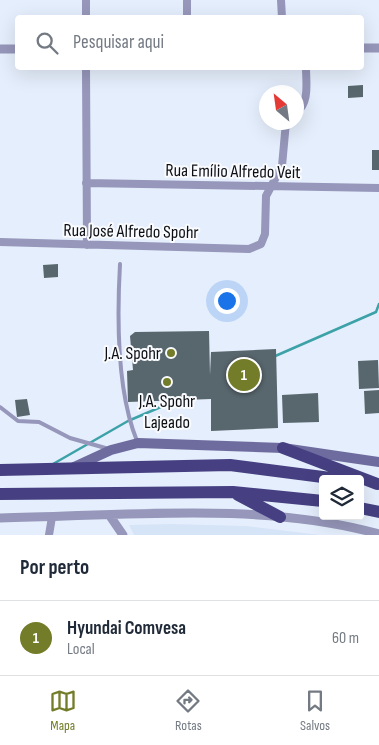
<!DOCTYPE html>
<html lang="pt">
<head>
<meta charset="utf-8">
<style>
  :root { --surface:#fff; --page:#f2f2f3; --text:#1f2937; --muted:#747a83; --line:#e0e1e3; --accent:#737c28 }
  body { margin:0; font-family:"Sofia Sans Condensed",sans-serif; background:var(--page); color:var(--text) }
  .controls { position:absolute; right:15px; bottom:15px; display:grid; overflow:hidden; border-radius:5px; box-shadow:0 5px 20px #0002 }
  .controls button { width:45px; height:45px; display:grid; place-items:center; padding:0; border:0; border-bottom:1px solid var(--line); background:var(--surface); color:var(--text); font:25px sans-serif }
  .compass { position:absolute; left:259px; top:85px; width:45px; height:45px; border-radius:50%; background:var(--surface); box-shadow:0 5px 20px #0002; rotate:331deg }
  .you { position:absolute; left:226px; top:300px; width:18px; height:18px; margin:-12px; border:4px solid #fff; border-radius:50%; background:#1a73e8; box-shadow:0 0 0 8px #1a73e833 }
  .badge { display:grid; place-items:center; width:32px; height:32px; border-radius:50%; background:var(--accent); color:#fff; font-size:16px; font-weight:700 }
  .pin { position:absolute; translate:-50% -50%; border:2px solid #fff; box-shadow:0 1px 5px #0006 }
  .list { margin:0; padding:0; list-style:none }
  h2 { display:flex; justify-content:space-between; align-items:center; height:65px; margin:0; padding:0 20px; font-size:21px }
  h2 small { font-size:16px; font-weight:400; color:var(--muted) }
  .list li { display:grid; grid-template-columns:32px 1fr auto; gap:15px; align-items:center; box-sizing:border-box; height:75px; padding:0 20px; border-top:1px solid var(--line) }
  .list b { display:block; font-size:19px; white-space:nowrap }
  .list p { margin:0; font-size:16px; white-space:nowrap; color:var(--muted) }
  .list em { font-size:16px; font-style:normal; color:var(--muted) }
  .icon { flex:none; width:28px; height:28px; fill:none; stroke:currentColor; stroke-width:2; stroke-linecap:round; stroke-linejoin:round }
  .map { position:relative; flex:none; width:379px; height:535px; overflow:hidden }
  .search { position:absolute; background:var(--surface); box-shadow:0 5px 20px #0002; left:15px; right:15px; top:15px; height:55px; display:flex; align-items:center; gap:12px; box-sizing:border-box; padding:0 18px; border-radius:5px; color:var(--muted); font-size:19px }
  .sheet { height:140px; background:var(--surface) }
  nav { display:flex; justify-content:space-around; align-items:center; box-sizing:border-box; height:70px; border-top:1px solid var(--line); background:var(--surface); font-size:14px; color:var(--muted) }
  nav a { display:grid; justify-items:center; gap:2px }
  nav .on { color:var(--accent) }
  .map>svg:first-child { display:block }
</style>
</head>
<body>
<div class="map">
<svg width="379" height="535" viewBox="0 0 379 535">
  <rect width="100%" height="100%" fill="#e5eefc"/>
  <path fill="#d6e4f8" d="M171,524L246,526L321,535H134L129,525Z"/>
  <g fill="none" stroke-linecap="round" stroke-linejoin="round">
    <path stroke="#3ca2a8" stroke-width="2.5" d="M273,357L376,312L379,304
      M53,464L128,421L177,400"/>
  </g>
  <path fill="#58666d" d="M363,85V97L348,98V86Z
    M372,150H379V170H372Z
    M58,264V277L44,278L43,265Z
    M209,331L210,375L211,352L276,349L278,428L211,431V399L128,402L127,371L133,370L130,336L135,332Z
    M378,360L379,388L359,389L358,361Z
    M379,390V413L365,414L364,391Z
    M318,393L319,422L283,423L282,395Z
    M27,399L30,415L17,417L15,400Z"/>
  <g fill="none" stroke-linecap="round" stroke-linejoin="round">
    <path stroke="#9697ba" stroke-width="4" d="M120,264C117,317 117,392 137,441
      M0,407L18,421L39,422L70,438L109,449"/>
    <path stroke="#9697ba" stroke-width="8" d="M187,0V18
      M281,0L282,18
      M86,18V0
      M86,68L87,245
      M296,113C310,102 306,83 306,68
      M86,183L379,188
      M0,242L249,249L261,244L265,234L266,196L282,166L286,122
      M49,535L52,517"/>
    <path stroke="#9697ba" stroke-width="9" d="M362,48H379
      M0,49H18
      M110,516L123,535
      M0,518C122,516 261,501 379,534"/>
    <path stroke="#6e6c9f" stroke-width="10" d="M74,467L111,450L138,443L283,448L379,462"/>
    <path stroke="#464082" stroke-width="12" d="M283,448L377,484
      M0,470L230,465L338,479
      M0,494L233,492L323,501
      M238,495L280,517
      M360,508L379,512"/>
  </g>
  <g fill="#737c28" stroke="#f9fbfe" stroke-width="2">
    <circle cx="171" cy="353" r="5"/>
    <circle cx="167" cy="382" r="5"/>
  </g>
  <g text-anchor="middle" stroke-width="4" stroke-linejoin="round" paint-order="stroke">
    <g font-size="18" fill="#0c0f13" stroke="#f9fbfe">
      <text transform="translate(233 171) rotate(1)" y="6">Rua Emílio Alfredo Veit</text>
      <text transform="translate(131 231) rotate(1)" y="6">Rua José Alfredo Spohr</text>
    </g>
    <g font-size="18" fill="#0c0f13" stroke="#f9fbfe" text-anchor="end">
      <text x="161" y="359">J.A. Spohr</text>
      <text x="167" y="407" text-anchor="middle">J.A. Spohr<tspan x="167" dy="21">Lajeado</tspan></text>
    </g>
  </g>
</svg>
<div class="controls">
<button><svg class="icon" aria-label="layers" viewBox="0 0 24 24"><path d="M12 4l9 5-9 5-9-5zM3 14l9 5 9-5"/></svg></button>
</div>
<svg class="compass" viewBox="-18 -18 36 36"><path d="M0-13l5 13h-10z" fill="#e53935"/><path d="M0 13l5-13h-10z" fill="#747a83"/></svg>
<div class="you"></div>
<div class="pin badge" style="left:244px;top:375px">1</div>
<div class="search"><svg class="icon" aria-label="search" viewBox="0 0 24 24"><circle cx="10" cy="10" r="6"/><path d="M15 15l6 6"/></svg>Pesquisar aqui</div>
</div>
<section class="sheet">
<h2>Por perto<small></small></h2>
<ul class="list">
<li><span class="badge">1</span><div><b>Hyundai Comvesa</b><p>Local</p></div><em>60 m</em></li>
</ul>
</section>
<nav>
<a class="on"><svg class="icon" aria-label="map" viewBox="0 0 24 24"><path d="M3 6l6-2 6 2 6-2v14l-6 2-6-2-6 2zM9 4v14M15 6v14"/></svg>Mapa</a>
<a><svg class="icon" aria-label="directions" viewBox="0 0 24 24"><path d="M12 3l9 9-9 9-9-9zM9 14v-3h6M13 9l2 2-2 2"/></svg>Rotas</a>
<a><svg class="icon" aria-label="saved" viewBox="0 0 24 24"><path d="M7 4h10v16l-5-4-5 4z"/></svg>Salvos</a>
</nav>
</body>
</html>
